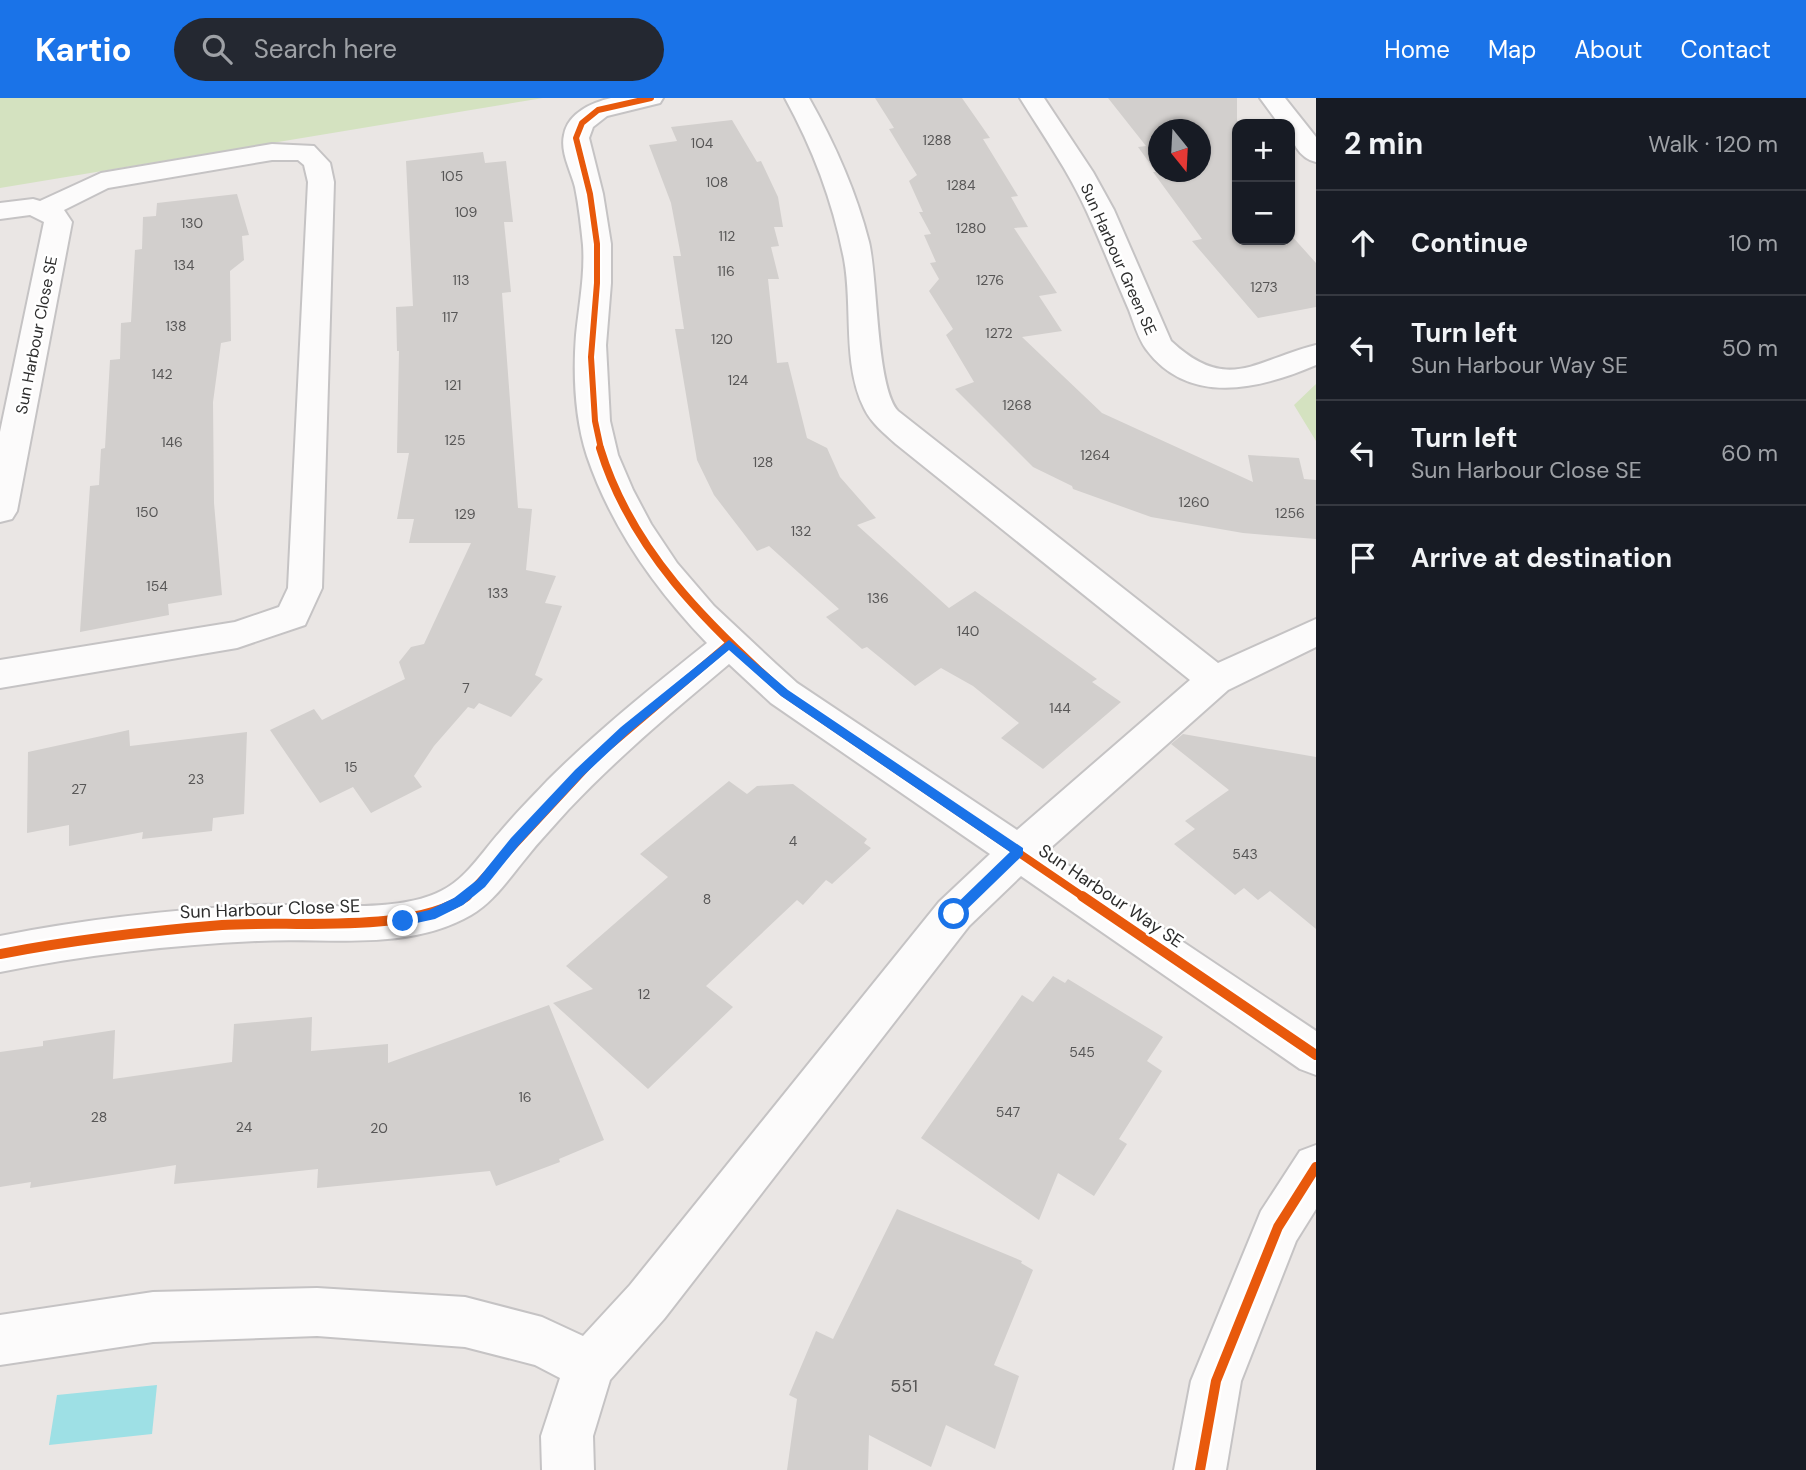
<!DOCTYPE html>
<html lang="en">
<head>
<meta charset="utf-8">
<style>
  :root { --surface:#171b24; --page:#242831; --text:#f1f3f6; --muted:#9ea1a6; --line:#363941; --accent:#1a73e8 }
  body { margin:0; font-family:"DM Sans",sans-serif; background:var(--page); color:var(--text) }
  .controls { position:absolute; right:21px; top:21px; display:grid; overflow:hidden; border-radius:14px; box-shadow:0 2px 5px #0004 }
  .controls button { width:63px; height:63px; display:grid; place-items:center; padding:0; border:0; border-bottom:2px solid var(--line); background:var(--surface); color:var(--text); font:35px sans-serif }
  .compass { position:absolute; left:1148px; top:21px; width:63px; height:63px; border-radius:50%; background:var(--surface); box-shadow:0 2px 5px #0004; rotate:162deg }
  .stop { position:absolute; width:21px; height:21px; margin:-16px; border:5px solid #1a73e8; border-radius:50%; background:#fff }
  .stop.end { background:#1a73e8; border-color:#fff; box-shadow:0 2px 7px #0008 }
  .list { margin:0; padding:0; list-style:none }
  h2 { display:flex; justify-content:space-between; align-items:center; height:91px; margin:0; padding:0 28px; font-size:30px }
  h2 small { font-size:23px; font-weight:400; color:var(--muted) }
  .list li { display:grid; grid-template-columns:46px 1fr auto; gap:21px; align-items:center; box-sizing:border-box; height:105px; padding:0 28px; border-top:2px solid var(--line) }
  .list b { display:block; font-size:26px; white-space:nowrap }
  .list p { margin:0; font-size:23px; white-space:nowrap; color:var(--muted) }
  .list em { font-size:23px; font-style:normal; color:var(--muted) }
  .icon { flex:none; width:38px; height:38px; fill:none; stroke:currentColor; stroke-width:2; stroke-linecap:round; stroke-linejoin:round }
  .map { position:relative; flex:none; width:1316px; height:1372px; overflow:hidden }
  header { display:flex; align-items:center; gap:42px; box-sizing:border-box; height:98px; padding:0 35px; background:var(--accent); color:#fff }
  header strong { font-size:33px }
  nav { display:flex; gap:38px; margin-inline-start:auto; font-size:24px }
  .search { width:490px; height:63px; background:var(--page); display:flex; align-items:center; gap:18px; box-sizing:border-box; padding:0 24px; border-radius:38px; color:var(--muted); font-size:26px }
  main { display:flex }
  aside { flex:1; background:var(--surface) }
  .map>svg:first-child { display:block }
</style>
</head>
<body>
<header>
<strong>Kartio</strong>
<div class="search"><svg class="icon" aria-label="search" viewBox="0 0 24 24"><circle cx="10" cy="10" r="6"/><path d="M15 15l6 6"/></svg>Search here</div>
<nav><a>Home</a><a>Map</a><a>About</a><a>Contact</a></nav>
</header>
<main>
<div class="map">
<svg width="1316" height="1372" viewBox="0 0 1316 1372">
  <rect width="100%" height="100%" fill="#eae6e4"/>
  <path fill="#d4e2c0" d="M0,0H543L0,90Z
    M1316,286V343L1294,307Z"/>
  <path fill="#9ee0e5" d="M157,1287L152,1336L49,1347L57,1297Z"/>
  <path fill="#d2cfcd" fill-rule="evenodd" d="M875,0H962L990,40L983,41L1018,98L1011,99L1028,129L1014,130L1057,195L1039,198L1062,233L1022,239L1102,315L1253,384L1248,357L1299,360L1304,381L1316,382V441L1243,435L1151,419L1073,391L1072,388L1033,369L955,291L974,284L946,237L953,231L929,193L939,181L930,165L936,164L924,137L931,136L919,114H923L909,83L917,77L889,31L894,30Z
    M1108,0H1237V142H1290V136L1316,165V209L1258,220L1192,143L1202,141L1153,74H1156L1138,49L1146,48ZM1158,32H1200V74H1158Z
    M732,22L757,64L761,63L778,99L783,129H774L779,148L771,149L779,181H768L777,265L788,264L807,340L827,350L840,379L876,420L857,427L949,510L975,493L1097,581L1092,584L1121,604L1043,671L1001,640L1019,625L973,588L941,570L915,588L867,549L862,551L826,519L839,511L769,448L757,453L714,397L697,362L675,231H684L673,158H681L671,105L649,47L677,43L671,29Z
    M483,54L485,65L506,63L513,124H504L511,194L502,195L518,410L532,411L526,472L556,478L545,505L562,508L535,577L543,581L511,619L479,605L474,611L468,609L434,648L414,678L422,689L371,715L353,689L320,705L270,632L314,611L322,622L405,581L399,564L411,549L424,546L471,445H409L414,421H397L409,355H397L399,253H397L396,209L413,208L406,63Z
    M237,96L249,137L242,138L244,162L230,173L231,243L221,245L213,304L214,405L222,497L168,506L169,517L80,534L90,388L99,387L101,351L105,350L110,262L120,261L121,225L131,224L135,152L142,151L143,119L156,118L157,105Z
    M129,632L130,648L247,634L244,716L213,720L212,733L142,741L143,734L69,748V727L27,735L28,654Z
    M1183,636L1316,659V831L1270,793L1258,802L1244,790L1235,797L1174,746L1195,731L1185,723L1229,692L1171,646Z
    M729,683L747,696L757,688L793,686L867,741L864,745L871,750L832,786L826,782L803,807L797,802L706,888L733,909L648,991L553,905L593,891L566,868L668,779L640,756Z
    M1053,878L1065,885L1068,881L1163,939L1147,963L1162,973L1119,1041L1127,1046L1094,1098L1058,1075L1039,1122L921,1040L1022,897L1033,904Z
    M549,907L604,1042L559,1061L560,1064L496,1088L490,1073L317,1090L318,1071L174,1086L176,1067L30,1090L31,1084L0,1089V954L43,948V943L115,932L113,981L232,964L234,926L312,919L311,953L388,946V965Z
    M897,1111L1022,1163L1021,1165L1033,1172L994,1267L1019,1278L995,1351L946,1327L931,1369L869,1337L868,1372H787L797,1301L789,1297L816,1233L833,1241Z"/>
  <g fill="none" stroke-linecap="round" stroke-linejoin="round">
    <g stroke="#c5c3c4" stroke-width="4">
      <path id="minor" d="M611,0H663L660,5L607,18L593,29L589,40L603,96L611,146V185L606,247L610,323L618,357L633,392L651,426L677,465L714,508L776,566L797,585L1017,732L1190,582L896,346C884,335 871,325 864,310C842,265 853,209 844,161C833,104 813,51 785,0H809C835,46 856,93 869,144C878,182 876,289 898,313L1218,565L1316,521V549L1228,592L1047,753L1316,933V977L1300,971L1021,778L969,828L664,1221L610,1282L593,1338L594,1372H542L541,1338L560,1280L535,1267L465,1249L317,1238L153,1244L0,1267V1217L153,1194L317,1190L465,1199L542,1219L583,1238L630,1187L939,804L990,756L771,605L729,566C673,613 618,659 568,712C554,728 539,743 526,760C510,779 494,804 471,817C407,854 328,839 258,843C171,847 85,857 0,874V838C85,821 171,812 257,807C309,805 395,817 441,793C466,781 482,754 500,734C515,716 531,700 547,683C597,633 652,589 707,545C655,491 611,429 587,358C575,321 573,276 576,237C579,207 585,177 583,147C581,128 579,108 575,89C571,73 560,54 564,37C568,15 591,5 611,0Z
        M1020,0H1044L1093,74L1114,112L1171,243C1228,296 1255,262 1316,247V267C1260,291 1189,309 1146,251C1138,240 1134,225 1129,212C1115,180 1102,147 1087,114C1069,74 1043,37 1020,0Z
        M1260,0H1285L1316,39V64C1299,60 1290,43 1290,26H1279Z
        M272,46L314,48L330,65L334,84L322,490L305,527L237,550L0,590V562L235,524L279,509L288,490L308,84L304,67L298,62H272L108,90L64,112L72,124L17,413L12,421L0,424V334L44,124L30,117L0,121V105L33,101L40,103L101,75Z
        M1316,1047V1111L1296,1143L1241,1283L1226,1372H1174L1191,1283L1261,1113L1300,1053Z"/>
    </g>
    <use href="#minor" fill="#fcfbfb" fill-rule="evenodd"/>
    <g stroke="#fff" stroke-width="10">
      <path id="cycleway-far2" d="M601,351L595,323L591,259L597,185V146L590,96L576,40L582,25L598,12L651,0"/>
    </g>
    <g stroke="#fff" stroke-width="12">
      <path id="cycleway-far1" d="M600,350C631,452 707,526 784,595L1085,800
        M465,800L595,660L729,546"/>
    </g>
    <g stroke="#fff" stroke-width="15">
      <path id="cycleway" d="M1082,798L1316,957
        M0,856C73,842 147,833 222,827C289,822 414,837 467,798
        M1200,1372L1216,1283L1278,1129L1316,1069"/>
    </g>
    <use href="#cycleway-far2" stroke="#e8590c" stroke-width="6"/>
    <use href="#cycleway-far1" stroke="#e8590c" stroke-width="8"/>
    <use href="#cycleway" stroke="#e8590c" stroke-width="10"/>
  </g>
  <path fill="#1a73e8" d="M729,542L788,592L1023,750V757L958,820H949V813L1010,754L781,598L729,552L629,635L583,678L519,747L485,789L463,807L435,821L403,828L399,826V819L429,812L454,800L477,782L511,740L575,672L621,629Z"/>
  <g text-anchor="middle" stroke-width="5" stroke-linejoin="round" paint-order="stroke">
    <g font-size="14" fill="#575656">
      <text x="937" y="47">1288</text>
      <text x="702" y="50">104</text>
      <text x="452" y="83">105</text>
      <text x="717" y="89">108</text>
      <text x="961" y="92">1284</text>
      <text x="466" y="119">109</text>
      <text x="192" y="130">130</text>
      <text x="971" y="135">1280</text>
      <text x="727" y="143">112</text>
      <text x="184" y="172">134</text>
      <text x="726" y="178">116</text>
      <text x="461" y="187">113</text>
      <text x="990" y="187">1276</text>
      <text x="1264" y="194">1273</text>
      <text x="450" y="224">117</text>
      <text x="176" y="233">138</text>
      <text x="999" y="240">1272</text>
      <text x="722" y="246">120</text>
      <text x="162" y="281">142</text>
      <text x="738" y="287">124</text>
      <text x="453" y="292">121</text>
      <text x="1017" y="312">1268</text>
      <text x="455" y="347">125</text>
      <text x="172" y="349">146</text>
      <text x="1095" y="362">1264</text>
      <text x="763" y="369">128</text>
      <text x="1194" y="409">1260</text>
      <text x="147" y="419">150</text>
      <text x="1290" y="420">1256</text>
      <text x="465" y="421">129</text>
      <text x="801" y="438">132</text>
      <text x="157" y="493">154</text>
      <text x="498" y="500">133</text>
      <text x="878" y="505">136</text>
      <text x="968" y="538">140</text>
      <text x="466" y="595">7</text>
      <text x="1060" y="615">144</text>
      <text x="351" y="674">15</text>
      <text x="196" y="686">23</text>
      <text x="79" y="696">27</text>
      <text x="793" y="748">4</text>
      <text x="1245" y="761">543</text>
      <text x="707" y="806">8</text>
      <text x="644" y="901">12</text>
      <text x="1082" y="959">545</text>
      <text x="525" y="1004">16</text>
      <text x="1008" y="1019">547</text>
      <text x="99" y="1024">28</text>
      <text x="244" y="1034">24</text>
      <text x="379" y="1035">20</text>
    </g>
    <g font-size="16" fill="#2d2d2d" stroke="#fff">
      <text transform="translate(1119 161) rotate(66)" y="6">Sun Harbour Green SE</text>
      <text transform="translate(36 237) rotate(-79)" y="6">Sun Harbour Close SE</text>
    </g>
    <g font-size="18" fill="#2d2d2d" stroke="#fff">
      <text transform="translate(1111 798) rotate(34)" y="6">Sun Harbour Way SE</text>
      <text transform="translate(270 811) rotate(-2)" y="6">Sun Harbour Close SE</text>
    </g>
    <g font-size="18" fill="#575656">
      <text x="904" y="1294">551</text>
    </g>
  </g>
</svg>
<div class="controls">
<button>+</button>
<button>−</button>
</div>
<svg class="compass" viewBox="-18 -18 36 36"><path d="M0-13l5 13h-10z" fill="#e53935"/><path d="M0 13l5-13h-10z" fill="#9ea1a6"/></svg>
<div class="stop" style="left:954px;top:816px"></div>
<div class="stop end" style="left:403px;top:823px"></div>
</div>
<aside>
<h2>2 min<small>Walk · 120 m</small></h2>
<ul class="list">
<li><svg class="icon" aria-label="ahead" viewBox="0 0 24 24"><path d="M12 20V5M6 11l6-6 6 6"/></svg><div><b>Continue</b></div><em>10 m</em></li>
<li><svg class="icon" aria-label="left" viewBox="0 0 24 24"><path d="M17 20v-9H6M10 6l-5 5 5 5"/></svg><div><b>Turn left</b><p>Sun Harbour Way SE</p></div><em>50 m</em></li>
<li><svg class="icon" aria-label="left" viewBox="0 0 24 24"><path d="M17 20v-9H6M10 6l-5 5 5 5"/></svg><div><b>Turn left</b><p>Sun Harbour Close SE</p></div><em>60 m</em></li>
<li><svg class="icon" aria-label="arrive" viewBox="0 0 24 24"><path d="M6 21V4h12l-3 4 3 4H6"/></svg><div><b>Arrive at destination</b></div></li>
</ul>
</aside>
</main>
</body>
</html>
